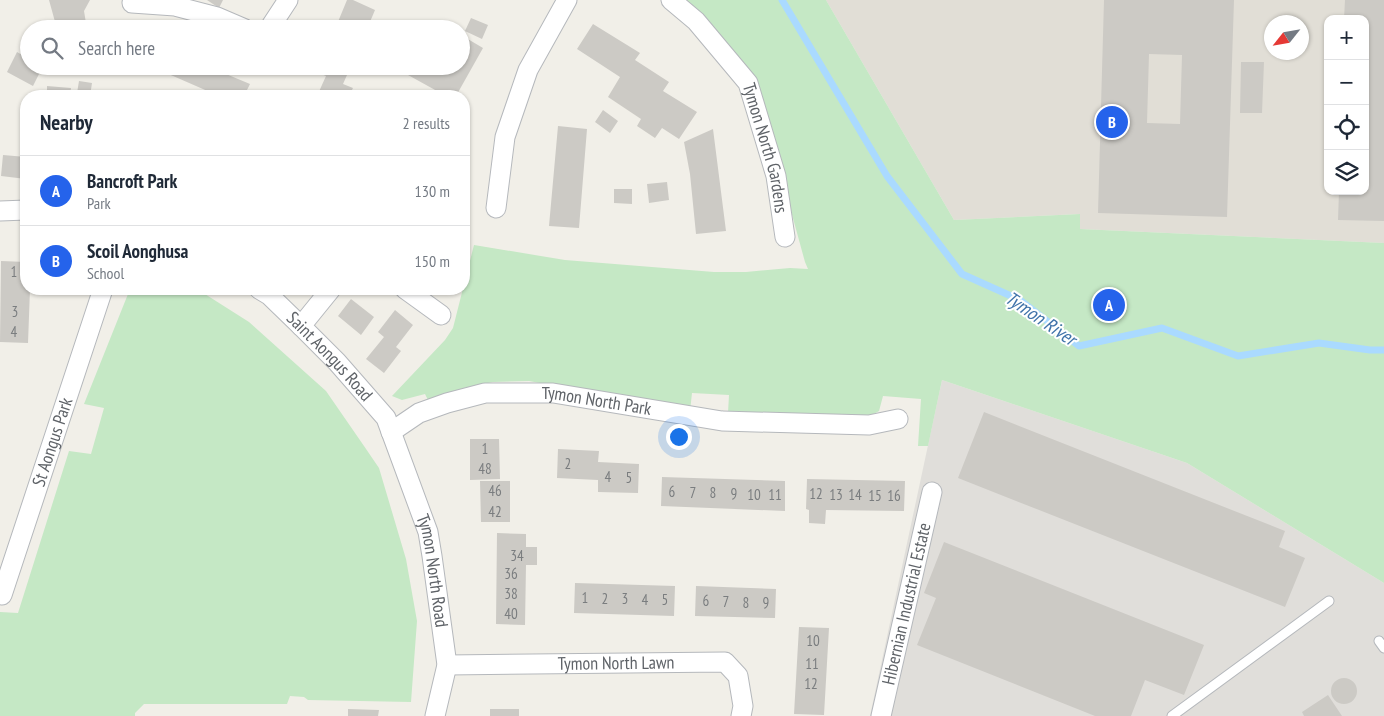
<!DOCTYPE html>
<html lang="en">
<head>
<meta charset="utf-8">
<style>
  :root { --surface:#fff; --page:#f6f6f7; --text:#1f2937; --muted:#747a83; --line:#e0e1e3; --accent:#2563eb }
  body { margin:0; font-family:"PT Sans Narrow",sans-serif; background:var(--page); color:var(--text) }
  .controls { position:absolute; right:15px; top:15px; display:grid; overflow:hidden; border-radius:10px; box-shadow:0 1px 4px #0004 }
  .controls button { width:45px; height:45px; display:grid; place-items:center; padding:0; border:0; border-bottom:1px solid var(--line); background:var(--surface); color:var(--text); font:25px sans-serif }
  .compass { position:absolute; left:1264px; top:15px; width:45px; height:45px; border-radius:50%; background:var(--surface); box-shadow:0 1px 4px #0004; rotate:239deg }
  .you { position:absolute; left:678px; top:436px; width:18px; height:18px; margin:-12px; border:4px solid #fff; border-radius:50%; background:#1a73e8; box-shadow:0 0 0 8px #1a73e833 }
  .badge { display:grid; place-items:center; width:32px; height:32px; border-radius:50%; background:var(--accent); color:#fff; font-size:16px; font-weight:700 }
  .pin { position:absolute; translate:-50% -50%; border:2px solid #fff; box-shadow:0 1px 5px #0006 }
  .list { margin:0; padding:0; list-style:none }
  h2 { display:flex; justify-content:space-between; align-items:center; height:65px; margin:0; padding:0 20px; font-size:21px }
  h2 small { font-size:16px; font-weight:400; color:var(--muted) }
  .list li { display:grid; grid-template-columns:32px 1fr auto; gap:15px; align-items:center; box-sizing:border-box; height:70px; padding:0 20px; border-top:1px solid var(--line) }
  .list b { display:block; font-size:19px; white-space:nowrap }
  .list p { margin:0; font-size:16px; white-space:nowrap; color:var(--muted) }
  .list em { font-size:16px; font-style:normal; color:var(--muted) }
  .icon { flex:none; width:28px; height:28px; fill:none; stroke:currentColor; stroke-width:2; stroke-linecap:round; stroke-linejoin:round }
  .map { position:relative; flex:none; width:1384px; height:716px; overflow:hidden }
  .search { position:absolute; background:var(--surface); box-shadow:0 1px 4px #0004; left:20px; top:20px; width:450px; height:55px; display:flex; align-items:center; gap:12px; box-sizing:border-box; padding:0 18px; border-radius:28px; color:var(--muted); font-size:19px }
  .panel { position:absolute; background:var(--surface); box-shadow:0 1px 4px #0004; left:20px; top:90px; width:450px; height:205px; border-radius:20px }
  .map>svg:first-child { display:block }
</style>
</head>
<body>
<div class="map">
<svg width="1384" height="716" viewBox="0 0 1384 716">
  <rect width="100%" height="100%" fill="#f1efe8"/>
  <path fill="#e0deda" d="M942,380L1187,463L1384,583V716H870Z"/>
  <path fill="#e1ded6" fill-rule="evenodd" d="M826,0H1384V243L1080,229L1079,214L954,220ZM1328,19H1365V191H1328ZM1272,22H1302V52H1272Z"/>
  <path fill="#c5e8c5" d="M679,0H826L954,220L1080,214V229L1384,243V583L1187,463L942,380L928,446H918L921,399L883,396L879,411L870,416L728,413L729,395L692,393L690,411L529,381L493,382L464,388L428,400L425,394L402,400L392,396L445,340L453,328L474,245L565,260L714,272H746L790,268L808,269L805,262L756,83Z
    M130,289H197L249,322L326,391L364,446L379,468L406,559L417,621L411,702L308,700L304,697L290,696L287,704H144L135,713V716H0V612L18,613L69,451L91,454L104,408L84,404Z"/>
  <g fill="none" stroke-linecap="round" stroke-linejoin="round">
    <path stroke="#aadaff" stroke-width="7" d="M782,0L887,176L962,274L1020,300L1079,346L1162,328L1238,356L1319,343L1370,350H1384"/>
  </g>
  <path fill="#cccac5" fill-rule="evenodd" d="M49,0H90L84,11L87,29H57Z
    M207,0H223L219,8Z
    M347,0H353L375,10L367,29H335Z
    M1104,0H1234L1227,217L1098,213ZM1149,54L1182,55L1180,124L1147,123Z
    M1345,0H1384V221L1338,220L1339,191H1365V19H1344Z
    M471,18L488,25L482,39L465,31Z
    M593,24L640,53L635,60L669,82L663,91L697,112L679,139L662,128L655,138L637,126L641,119L608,97L620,77L577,49Z
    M461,35L483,48L456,96H446L408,75L413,66H424L435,72L438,66H461Z
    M17,52L29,59V66H43L33,86L7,72Z
    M1241,62H1264L1262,113H1240Z
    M158,66H225L229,68L226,74L250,84L244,96H219L157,69Z
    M318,66H351L343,84L353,88L349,96H317L326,76L316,72Z
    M79,81L92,83L90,96L77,93Z
    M47,86L71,88L70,96H47Z
    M603,110L618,121L610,133L595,122Z
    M558,126L587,129L579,228L549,226Z
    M713,129L726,231L696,234L690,174L684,142Z
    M3,155L26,157V179L1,176Z
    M667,182L669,200L649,203L647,184Z
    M614,189H632V204L614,203Z
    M1,261L26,262V289H30L28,343L0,342Z
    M351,299L374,317L361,335L338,316Z
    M395,310L413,325L396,347L401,351L384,373L366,359L384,337L378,332Z
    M984,412L1285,531L1279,547L1305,558L1285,607L958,478Z
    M470,439H499L500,479L470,480Z
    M558,449L599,451L598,462L639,464L638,493L598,492V480L557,478Z
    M662,477L785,481V511L661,506Z
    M807,479L905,481L904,511L826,510L825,524L809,523V510L806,509Z
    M480,481H510V522H481Z
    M497,533L526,534V547H537V565H526L525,625L496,624Z
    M944,542L1204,645L1184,695L1145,680L1131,716H1095L917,645L936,598L924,593Z
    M575,583L675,586L674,616L574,613Z
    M696,586L776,589L775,618L695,616Z
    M799,627L829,628L824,715L794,714Z
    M1331 691a13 13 0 1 1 26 0a13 13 0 1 1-26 0Z
    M1328,695L1342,716H1304L1302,712Z
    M348,709L379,710L378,716H348Z
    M490,709H519V716H490Z"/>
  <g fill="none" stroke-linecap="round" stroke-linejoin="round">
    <g stroke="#b5b8bc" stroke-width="11">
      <path id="service" d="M1379,641L1384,648
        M1172,716L1329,601"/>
    </g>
    <g stroke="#b5b8bc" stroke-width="21">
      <g id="minor">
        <path id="s1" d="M671,0L696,21L748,83L776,176L785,237"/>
        <path d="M132,3L175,6L217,17L245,29"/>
        <path d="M269,29L288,0"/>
        <path d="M496,208L505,137L528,70L567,0"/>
        <path d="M0,211L26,210"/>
        <path id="s2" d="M259,289L269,295L301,326L337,362L386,418L428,532L432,556L447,665L435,716"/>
        <path d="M405,289L441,315"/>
        <path d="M301,326L331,289"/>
        <path id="s3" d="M391,432L419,413L447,403L485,393H553L722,421L869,425L898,419"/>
        <path id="s4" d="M2,595L103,289"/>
        <path id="s5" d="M447,665L725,662L738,676L743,706L741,716"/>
        <path id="s6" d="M881,716L932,492"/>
      </g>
    </g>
    <use href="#service" stroke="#fff" stroke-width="9"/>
    <use href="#minor" stroke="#fff" stroke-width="19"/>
  </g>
  <g text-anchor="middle" stroke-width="4" stroke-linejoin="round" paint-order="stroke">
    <g font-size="15" fill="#7a7d7f">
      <text x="14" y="277">1</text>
      <text x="15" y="317">3</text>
      <text x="14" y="337">4</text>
      <text x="485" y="454">1</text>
      <text x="568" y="469">2</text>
      <text x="485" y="474">48</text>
      <text x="608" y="482">4</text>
      <text x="629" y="483">5</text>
      <text x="495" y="496">46</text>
      <text x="672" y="497">6</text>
      <text x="693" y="498">7</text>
      <text x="713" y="498">8</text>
      <text x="734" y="499">9</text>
      <text x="816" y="499">12</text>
      <text x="754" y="500">10</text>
      <text x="775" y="500">11</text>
      <text x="836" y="500">13</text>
      <text x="855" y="500">14</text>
      <text x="875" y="501">15</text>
      <text x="894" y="501">16</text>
      <text x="495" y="517">42</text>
      <text x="517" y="561">34</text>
      <text x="511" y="579">36</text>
      <text x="511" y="599">38</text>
      <text x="585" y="603">1</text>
      <text x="605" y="604">2</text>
      <text x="625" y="604">3</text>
      <text x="645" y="605">4</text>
      <text x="665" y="605">5</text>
      <text x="706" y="606">6</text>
      <text x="726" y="607">7</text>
      <text x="746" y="608">8</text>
      <text x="766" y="608">9</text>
      <text x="511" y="619">40</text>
      <text x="813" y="646">10</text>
      <text x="812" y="669">11</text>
      <text x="811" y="689">12</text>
    </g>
    <g font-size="18" fill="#5f6368" stroke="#fff">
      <text dy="6" stroke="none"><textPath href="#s1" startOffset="181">Tymon North Gardens</textPath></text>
      <text dy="6" stroke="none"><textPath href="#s2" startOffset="98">Saint Aongus Road</textPath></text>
      <text dy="6" stroke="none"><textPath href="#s3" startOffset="215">Tymon North Park</textPath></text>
      <text dy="6" stroke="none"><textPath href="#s4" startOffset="161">St Aongus Park</textPath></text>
      <text dy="6" stroke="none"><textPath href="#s2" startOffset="342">Tymon North Road</textPath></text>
      <text dy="6" stroke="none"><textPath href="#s6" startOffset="115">Hibernian Industrial Estate</textPath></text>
      <text dy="6" stroke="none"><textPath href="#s5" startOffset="169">Tymon North Lawn</textPath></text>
    </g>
    <g font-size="19" font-style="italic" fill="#4174aa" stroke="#fff">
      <text transform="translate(1041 318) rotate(34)" y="7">Tymon River</text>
    </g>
  </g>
</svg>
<div class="controls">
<button>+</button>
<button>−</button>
<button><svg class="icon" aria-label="locate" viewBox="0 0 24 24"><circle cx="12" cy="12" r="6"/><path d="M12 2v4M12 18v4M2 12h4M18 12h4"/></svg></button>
<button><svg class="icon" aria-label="layers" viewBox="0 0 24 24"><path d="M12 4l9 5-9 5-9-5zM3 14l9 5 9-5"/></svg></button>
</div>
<svg class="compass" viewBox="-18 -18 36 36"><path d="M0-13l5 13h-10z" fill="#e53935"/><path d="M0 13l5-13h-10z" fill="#747a83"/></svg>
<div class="you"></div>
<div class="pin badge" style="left:1109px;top:305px">A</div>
<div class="pin badge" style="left:1112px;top:122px">B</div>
<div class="search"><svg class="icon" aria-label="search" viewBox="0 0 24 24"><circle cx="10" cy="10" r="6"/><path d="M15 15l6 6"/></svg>Search here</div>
<section class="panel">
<h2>Nearby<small>2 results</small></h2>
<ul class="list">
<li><span class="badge">A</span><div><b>Bancroft Park</b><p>Park</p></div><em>130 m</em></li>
<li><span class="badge">B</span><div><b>Scoil Aonghusa</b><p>School</p></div><em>150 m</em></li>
</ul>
</section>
</div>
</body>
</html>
